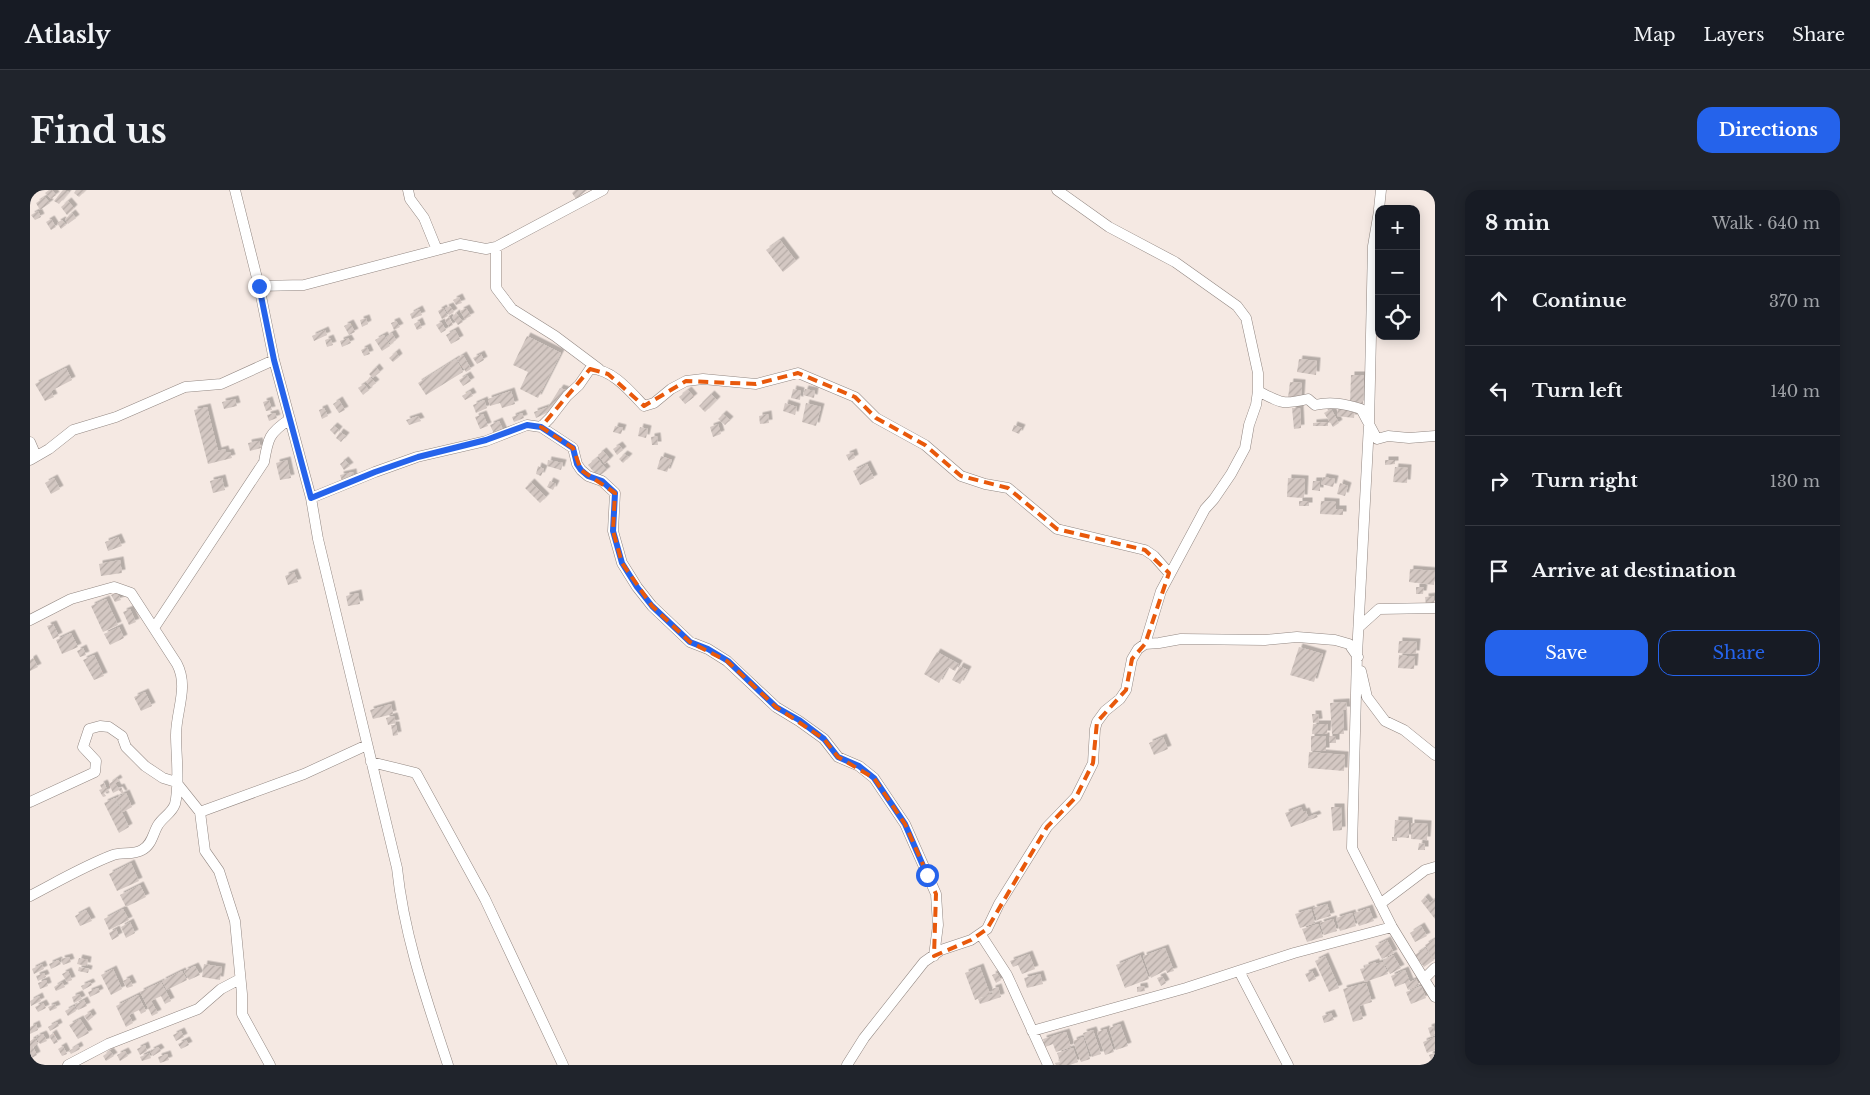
<!DOCTYPE html>
<html lang="en">
<head>
<meta charset="utf-8">
<style>
  :root { --surface:#171b24; --page:#20242c; --text:#f1f3f6; --muted:#9ea1a6; --line:#363941; --accent:#2563eb }
  body { margin:0; font-family:"Libre Baskerville",serif; background:var(--page); color:var(--text) }
  .controls { position:absolute; right:15px; top:15px; display:grid; overflow:hidden; border-radius:10px; box-shadow:0 2px 12px #0003 }
  .controls button { width:45px; height:45px; display:grid; place-items:center; padding:0; border:0; border-bottom:1px solid var(--line); background:var(--surface); color:var(--text); font:25px sans-serif }
  .stop { position:absolute; width:15px; height:15px; margin:-11px; border:4px solid #2563eb; border-radius:50%; background:#fff }
  .stop.end { background:#2563eb; border-color:#fff; box-shadow:0 1px 5px #0008 }
  .list { margin:0; padding:0; list-style:none }
  h2 { display:flex; justify-content:space-between; align-items:center; height:65px; margin:0; padding:0 20px; font-size:21px }
  h2 small { font-size:16px; font-weight:400; color:var(--muted) }
  .list li { display:grid; grid-template-columns:32px 1fr auto; gap:15px; align-items:center; box-sizing:border-box; height:90px; padding:0 20px; border-top:1px solid var(--line) }
  .list b { display:block; font-size:19px; white-space:nowrap }
  .list em { font-size:16px; font-style:normal; color:var(--muted) }
  .actions { display:flex; gap:10px; padding:15px 20px }
  .actions a { flex:1; padding:11px 0; border:1px solid var(--accent); border-radius:15px; text-align:center; font-size:18px; color:var(--accent) }
  .actions .main { background:var(--accent); color:#fff }
  .icon { flex:none; width:28px; height:28px; fill:none; stroke:currentColor; stroke-width:2; stroke-linecap:round; stroke-linejoin:round }
  .map { position:relative; flex:none; width:1405px; height:875px; overflow:hidden; border-radius:15px }
  header { display:flex; align-items:center; gap:30px; box-sizing:border-box; height:70px; padding:0 25px; background:var(--surface); border-bottom:1px solid var(--line) }
  header strong { font-size:24px }
  nav { display:flex; gap:28px; margin-inline-start:auto; font-size:18px }
  .intro { display:flex; align-items:center; justify-content:space-between; box-sizing:border-box; height:120px; padding:0 30px }
  h1 { margin:0; font-size:35px }
  .button { padding:12px 22px; border-radius:15px; background:var(--accent); color:#fff; font-size:18px; font-weight:700 }
  main { display:flex; gap:30px; padding:0 30px }
  aside { flex:1; background:var(--surface); border-radius:15px; box-shadow:0 2px 12px #0003 }
  .map>svg:first-child { display:block }
</style>
</head>
<body>
<header>
<strong>Atlasly</strong>
<nav><a>Map</a><a>Layers</a><a>Share</a></nav>
</header>
<div class="intro"><h1>Find us</h1><a class="button">Directions</a></div>
<main>
<div class="map">
<svg width="1405" height="875" viewBox="0 0 1405 875">
  <defs>
    <pattern id="building-hatch" width="6" height="6" patternUnits="userSpaceOnUse" patternTransform="scale(1.25)"><rect width="6" height="6" fill="#d4c8c3"/><path d="M-1 1l2-2M0 6l6-6M5 7l2-2" fill="none" stroke="#b5aba6"/></pattern>
    <filter id="shadow"><feDropShadow dx="3.5" dy="-3.5" stdDeviation="0" flood-color="#0004"/></filter>
  </defs>
  <rect width="100%" height="100%" fill="#f5e9e3"/>
  <path fill="url(#building-hatch)" filter="url(#shadow)" d="M19,0H22L26,5L21,9L15,3Z
    M33,0L39,2L29,14L24,11Z
    M46,0H56L49,7L44,3Z
    M545,0H557L546,9L542,3Z
    M15,7L20,13L10,20L6,13Z
    M38,11L44,18L37,25L31,17Z
    M8,21L11,27L5,30L1,25Z
    M42,23L46,28L38,34L35,29Z
    M21,29L26,37L21,40L16,32Z
    M32,30L36,35L31,39L27,33Z
    M750,50L766,71L753,82L736,60Z
    M429,107L432,113L426,115L423,110Z
    M420,116L424,122L419,125L415,118Z
    M413,118L418,126L412,129L408,121Z
    M436,118L441,126L435,129L430,121Z
    M389,119L392,125L382,129L380,124Z
    M426,123L433,132L428,135L422,127Z
    M419,127L423,135L419,137L415,130Z
    M336,128L338,134L332,137L330,130Z
    M366,131L370,137L364,140L361,133Z
    M389,131L392,138L387,140L384,134Z
    M411,132L416,140L411,143L406,135Z
    M320,133L325,142L319,145L314,136Z
    M295,140L297,145L284,151L282,146Z
    M425,140L430,149L421,154L416,145Z
    M362,143L366,150L361,154L356,147Z
    M354,145L360,156L352,161L345,150Z
    M497,146L531,163L508,208L490,199L498,182L483,175Z
    M300,148L303,155L297,157L295,150Z
    M318,148L321,153L312,157L310,151Z
    M337,157L340,164L334,166L331,160Z
    M366,162L369,167L363,172L359,168Z
    M451,164L454,170L447,174L443,168Z
    M433,165L441,179L436,182L427,169Z
    M426,169L433,182L396,205L388,193Z
    M1269,169L1287,171L1286,185L1267,182Z
    M346,177L350,182L343,188L339,184Z
    M36,178L42,190L21,201L24,207L15,211L5,194Z
    M437,185L441,191L433,196L429,190Z
    M1321,185H1334L1333,214H1320Z
    M340,187L346,193L341,197L336,192Z
    M1260,192L1272,193L1271,209L1258,208Z
    M334,194L339,200L333,205L328,198Z
    M530,198L536,200L523,220L506,228L504,222L518,217Z
    M763,199L771,201L770,210L761,208Z
    M775,199L785,201L784,208L773,205Z
    M658,200L664,207L655,214L649,207Z
    M440,201L443,206L435,210L432,206Z
    M481,201L485,214L472,218L470,213L460,216L458,209Z
    M681,204L687,210L675,222L669,216Z
    M205,209L207,216L194,219L192,212Z
    M239,210L242,220L236,221L233,212Z
    M309,210L315,220L309,223L303,214Z
    M454,210L457,218L446,223L443,215Z
    M755,213L767,217L765,225L753,221Z
    M776,213L791,217L786,236L772,232Z
    M177,217L188,261L195,259L196,263L200,262L202,268L178,274L164,220Z
    M1308,217L1325,219L1324,228L1307,226Z
    M294,218L298,226L292,229L289,220Z
    M1262,218H1270L1271,238L1264,239Z
    M1301,219L1309,233L1303,237L1294,223Z
    M245,223L247,228L239,231L237,225Z
    M492,223L494,228L484,232L482,227Z
    M453,224L458,236L450,239L445,227Z
    M693,224L700,230L695,235L688,229Z
    M738,224L739,233L730,234L729,226Z
    M388,226L391,231L379,235L376,230Z
    M469,231L474,242L465,246L460,235Z
    M1298,232V236H1283V233Z
    M688,234L691,244L683,247L680,237Z
    M984,235L992,238L989,244L982,241Z
    M304,236L309,240L305,245L300,240Z
    M585,236L593,238L591,244L583,242Z
    M610,237L618,239L616,248L608,246Z
    M310,242L316,246L311,252L306,248Z
    M627,246L628,255H622L621,247Z
    M229,251L231,258L220,261L218,253Z
    M589,255L593,260L587,265L583,259Z
    M573,261L580,269L575,274L568,265Z
    M823,262L825,268L819,271L816,265Z
    M594,264L599,267L593,273L589,269Z
    M631,266L642,270L637,282L627,279Z
    M567,268L577,280L568,287L558,275Z
    M257,270L261,288L250,290L246,273Z
    M315,270L320,276L314,280L310,274Z
    M518,270L533,273L531,280L517,276Z
    M1355,270H1365V274L1355,275Z
    M837,274L844,288L830,295L823,281Z
    M508,276L514,279L511,286L506,284Z
    M1365,277L1378,278L1377,293L1363,292Z
    M323,282L324,289L312,291L310,285Z
    M1293,287L1305,289L1303,297L1291,294Z
    M24,288L30,299L21,304L15,293Z
    M192,288L195,300L183,303L180,291Z
    M1258,288L1275,289L1274,308L1257,307Z
    M520,291L526,294L523,300L517,297Z
    M1283,291H1290V301L1282,300Z
    M501,292L516,307L510,313L495,298Z
    M1310,293L1318,296L1315,306L1307,304Z
    M1269,311H1279V316H1269Z
    M1291,311L1306,312V319H1313V325L1290,324Z
    M88,347L92,356L78,361L75,352Z
    M90,370L92,383L71,386L69,374Z
    M1380,379L1405,381L1404,395L1379,392Z
    M264,382L268,392L258,395L255,386Z
    M1386,397H1394L1393,404H1386Z
    M87,402L91,410L85,412L81,405Z
    M328,403L330,414L318,416L316,406Z
    M1404,406V414L1396,415L1395,407Z
    M76,409L88,435L73,442L61,416Z
    M100,419L106,432L99,435L93,422Z
    M23,434L29,446L23,449L17,436Z
    M89,437L94,448L80,455L74,444Z
    M41,443L48,457L32,464L26,450Z
    M1369,451L1387,452L1386,464L1368,463Z
    M1269,457L1293,464L1284,492L1260,485Z
    M53,458L56,465L50,467L47,461Z
    M907,462L929,474L925,481L918,477L909,493L894,484Z
    M64,465L74,486L64,490L53,470Z
    M1369,465L1385,467L1384,479L1368,478Z
    M3,468L8,477L0,481V470Z
    M930,476L938,480L930,494L922,490Z
    M115,502L122,516L111,521L104,507Z
    M1316,512L1317,520H1313L1314,544H1302L1300,513Z
    M361,514L363,524L343,529L340,520Z
    M1282,524H1288L1289,532L1283,533Z
    M364,526L366,533L358,535L356,528Z
    M1283,534H1298L1297,544H1282Z
    M361,535H366L368,545L363,546Z
    M1281,546H1296V561H1281Z
    M1299,546H1306V553H1299Z
    M1133,547L1138,559L1124,565L1119,553Z
    M1279,562L1315,565L1314,581L1278,578Z
    M87,588L89,591L85,593L88,598L91,597L94,603L92,604L89,600L83,603L79,594Z
    M74,593L78,601L74,603L76,606L73,607L69,600L72,599L70,595Z
    M96,603L102,617L93,622L86,608Z
    M85,608L99,637L89,643L74,613Z
    M1271,617L1273,622L1276,621L1278,627L1286,624L1288,627L1261,637L1255,623Z
    M1301,617H1311L1312,640L1303,641Z
    M1365,630L1379,631V648L1367,647V651H1362V647H1364Z
    M1381,633L1398,634L1397,650L1381,649Z
    M1389,653L1395,654V660H1388Z
    M101,673L109,691L87,701L79,684Z
    M110,695L116,707L96,717L90,705Z
    M1395,707L1400,713L1405,709V729L1391,711Z
    M1297,714L1301,726L1287,730L1283,718Z
    M1339,718L1344,731L1329,736L1324,723Z
    M93,719L99,730L79,740L74,729Z
    M1281,719L1285,733L1270,738L1265,724Z
    M56,720L62,731L50,736L45,726Z
    M1322,723L1326,736L1310,741L1306,728Z
    M1303,729L1307,741L1294,745L1290,733Z
    M100,732L105,743L96,748L91,737Z
    M1288,734L1293,747L1277,752L1272,739Z
    M1391,736L1397,746L1385,752L1380,743Z
    M86,739L89,746L82,750L79,743Z
    M1405,749V767L1403,768L1395,755Z
    M1357,750L1364,763L1352,769L1345,756Z
    M1135,758L1144,781L1137,783L1136,780L1121,788L1113,766Z
    M1395,758L1404,770L1394,777L1385,765Z
    M999,764L1005,779L992,784L988,775L983,777L980,771Z
    M1110,765L1119,789L1095,798L1086,775Z
    M1363,765L1371,778L1360,784L1353,770Z
    M1295,766L1309,798L1299,802L1285,771Z
    M39,767L41,772L33,775L31,769Z
    M49,768L58,770L57,776L47,774Z
    M28,770L31,774L21,779L19,774Z
    M1346,772V774L1353,772L1358,784L1335,792L1330,779L1335,778V776Z
    M12,774L14,779L4,784L2,779Z
    M174,774L192,777L190,790L172,787Z
    M165,776L170,785L159,790L154,781Z
    M49,777L59,779L58,783L48,781Z
    M950,777L960,804L945,810L935,783Z
    M83,779L92,799L81,805L71,785Z
    M1375,780L1380,792L1386,789L1389,795L1378,800L1375,793L1365,797L1361,786Z
    M38,781L42,790L37,792L32,784Z
    M152,781L157,790L137,800L132,791Z
    M1282,781L1286,789L1279,792L1275,784Z
    M14,783L16,787L8,791L6,786Z
    M967,783L971,790L966,793L962,785Z
    M1010,784L1013,794L997,798L994,788Z
    M1132,786L1136,793L1131,796L1127,788Z
    M99,788L103,796L97,798L93,791Z
    M16,790L18,796L10,799L8,793Z
    M32,792L35,797L26,801L24,797Z
    M60,792L62,795L53,800L51,796Z
    M131,792L141,811L135,814L131,806L121,811L128,823L122,826L110,802Z
    M1336,793L1342,812L1329,816L1333,829L1323,832L1313,799Z
    M1114,796L1115,801L1107,802V797Z
    M1391,796L1396,808L1381,814L1376,802Z
    M968,797L971,807L950,814L948,809L963,804L962,799Z
    M68,798L70,802L60,807L58,802Z
    M49,804L52,809L44,813L42,807Z
    M108,805L116,821L111,824L109,820L99,825L103,833L96,837L86,816Z
    M9,806L11,811L1,816L0,811Z
    M54,810L57,816L48,820L45,815Z
    M13,813L16,818L8,822L5,817Z
    M25,814L27,818L20,821L18,817Z
    M44,816L46,821L38,826L35,821Z
    M60,822L63,827L58,831L54,826Z
    M1301,823L1304,830L1294,833L1292,826Z
    M50,829L59,843L48,849L39,835Z
    M27,832L29,836L20,841L18,837Z
    M6,834L8,840L0,844V837Z
    M1090,834L1098,856L1086,860L1079,838Z
    M1403,836L1405,845L1401,847L1398,838Z
    M1076,839L1084,862L1075,865L1067,842Z
    M1063,840L1071,864L1062,867L1053,843Z
    M151,841L154,847L146,851L143,845Z
    M1036,842L1041,857L1026,862L1023,854L1015,857L1013,849Z
    M23,843L28,852L24,854L19,846Z
    M13,844L17,851L10,854L6,847Z
    M1053,847L1060,869L1051,872L1043,851Z
    M1405,847V860L1397,863L1393,852Z
    M5,848L8,854L3,857L7,865L0,869V851Z
    M156,850L159,855L151,859L148,854Z
    M48,855L50,859L41,864L39,861Z
    M115,855L117,861L110,865L107,859Z
    M33,856L37,864L32,866L28,859Z
    M128,857L131,861L123,866L120,861Z
    M1043,858L1048,872L1040,875H1026L1025,873L1030,872L1027,863Z
    M80,861L84,866L76,871L73,866Z
    M95,861L98,866L90,871L87,865Z
    M119,863L121,868L112,871L110,867Z
    M1405,863V875H1403L1399,865Z
    M137,864L139,870L130,873L128,867Z"/>
  <g fill="none" stroke-linecap="round" stroke-linejoin="round">
    <g stroke="#928782" stroke-width="11">
      <path id="street" d="M205,0L229,96L244,170L281,308L288,349L367,678C374,746 397,811 418,875
        M378,0L380,9L394,28L407,60
        M1349,19L1351,0
        M1349,21L1343,56L1339,234L1327,465L1322,658L1362,737L1405,807
        M466,57V98L482,119L525,146L569,179
        M229,96L274,95L430,54L456,59L466,57L573,0
        M1228,201C1251,213 1252,215 1278,209L1285,215C1301,211 1315,214 1331,219L1347,249L1358,246L1379,248L1405,246
        M511,237L543,258L547,274L551,280L558,286L572,291L585,303L583,341L592,373L607,397L622,416L660,452L678,459L697,471L746,517L769,531L794,549L808,567L829,576L844,588L875,634L906,704L908,735L904,766
        M0,252L6,266
        M0,270L19,259L43,240L86,227L155,197L191,194L244,170
        M281,308L345,282L387,267L456,251L497,235L511,237L520,228L537,206L549,195L560,179C581,178 600,201 614,216L624,213L641,199L656,191L673,189L726,194L768,183L825,207L846,228L895,255L931,286L955,294L978,298L1027,339L1115,360L1124,366L1139,383
        M0,430L41,409L84,397L101,403L147,474C159,497 146,521 146,545C146,565 150,594 145,614C142,623 133,627 128,635C123,643 122,655 112,660C104,665 92,662 83,665C54,676 27,692 0,706
        M1329,437L1349,419L1405,418
        M124,438L234,272C238,248 239,243 260,229
        M1115,454L1129,453L1151,449L1235,450L1267,447L1305,450L1319,454L1328,467
        M1331,481L1337,507L1355,531L1374,540L1405,565
        M341,572L386,583L455,709L533,875
        M0,612L65,582L66,571L53,557L59,539L70,536L79,537L92,546L96,557L115,576L133,588L146,592L170,622L175,661L189,681L205,731L212,804V824L240,875
        M170,622L274,584L337,555
        M1350,714L1395,680L1405,677
        M951,745L977,785L1018,875
        M1209,781L1258,875
        M1394,789L1405,778
        M1002,841L1156,798L1264,763L1362,737
        M38,875L78,854L168,819L191,799L210,789
        M817,875L834,848L894,772L911,760L941,750L957,739L969,714L1017,637L1046,607L1063,573L1065,539L1067,532L1075,521L1090,509L1096,500L1102,469L1108,459L1115,454L1131,401L1175,319L1184,309L1201,284L1215,258L1219,235L1226,215L1228,201V183L1216,128L1207,116L1145,72L1079,37L1027,0"/>
    </g>
    <use href="#street" stroke="#fff" stroke-width="10"/>
  </g>
  <g fill="none" stroke-linecap="round" stroke-linejoin="round">
    <path stroke="#2563eb" stroke-width="6" d="M229,96L244,170L281,308L345,282L388,267L456,250L497,235L511,237L543,258L547,274L551,280L558,286L572,291L585,303L583,341L592,373L607,397L622,416L660,452L678,459L698,471L746,517L769,530L794,549L808,567L829,576L844,588L875,634L897,685"/>
  </g>
  <path fill="none" stroke="#e8590c" stroke-width="4" stroke-dasharray="10 6" stroke-linejoin="round" d="M560,179L578,184L614,216L656,191L726,194L768,183L825,207L846,228L895,255L931,286L978,298L1027,339L1115,360L1139,383L1115,454L1102,469L1096,500L1067,532L1063,573L1046,607L1017,637L957,739L941,750L904,766L906,704L875,634L844,588L808,567L794,549L746,517L697,471L660,452L622,416L592,373L583,341L585,303L551,280L543,258L511,237Z"/>
</svg>
<div class="controls">
<button>+</button>
<button>−</button>
<button><svg class="icon" aria-label="locate" viewBox="0 0 24 24"><circle cx="12" cy="12" r="6"/><path d="M12 2v4M12 18v4M2 12h4M18 12h4"/></svg></button>
</div>
<div class="stop" style="left:897px;top:685px"></div>
<div class="stop end" style="left:229px;top:96px"></div>
</div>
<aside>
<h2>8 min<small>Walk · 640 m</small></h2>
<ul class="list">
<li><svg class="icon" aria-label="ahead" viewBox="0 0 24 24"><path d="M12 20V5M6 11l6-6 6 6"/></svg><div><b>Continue</b></div><em>370 m</em></li>
<li><svg class="icon" aria-label="left" viewBox="0 0 24 24"><path d="M17 20v-9H6M10 6l-5 5 5 5"/></svg><div><b>Turn left</b></div><em>140 m</em></li>
<li><svg class="icon" aria-label="right" viewBox="0 0 24 24"><path d="M7 20v-9h11M14 6l5 5-5 5"/></svg><div><b>Turn right</b></div><em>130 m</em></li>
<li><svg class="icon" aria-label="arrive" viewBox="0 0 24 24"><path d="M6 21V4h12l-3 4 3 4H6"/></svg><div><b>Arrive at destination</b></div></li>
</ul>
<div class="actions"><a class="main">Save</a><a>Share</a></div>
</aside>
</main>
</body>
</html>
